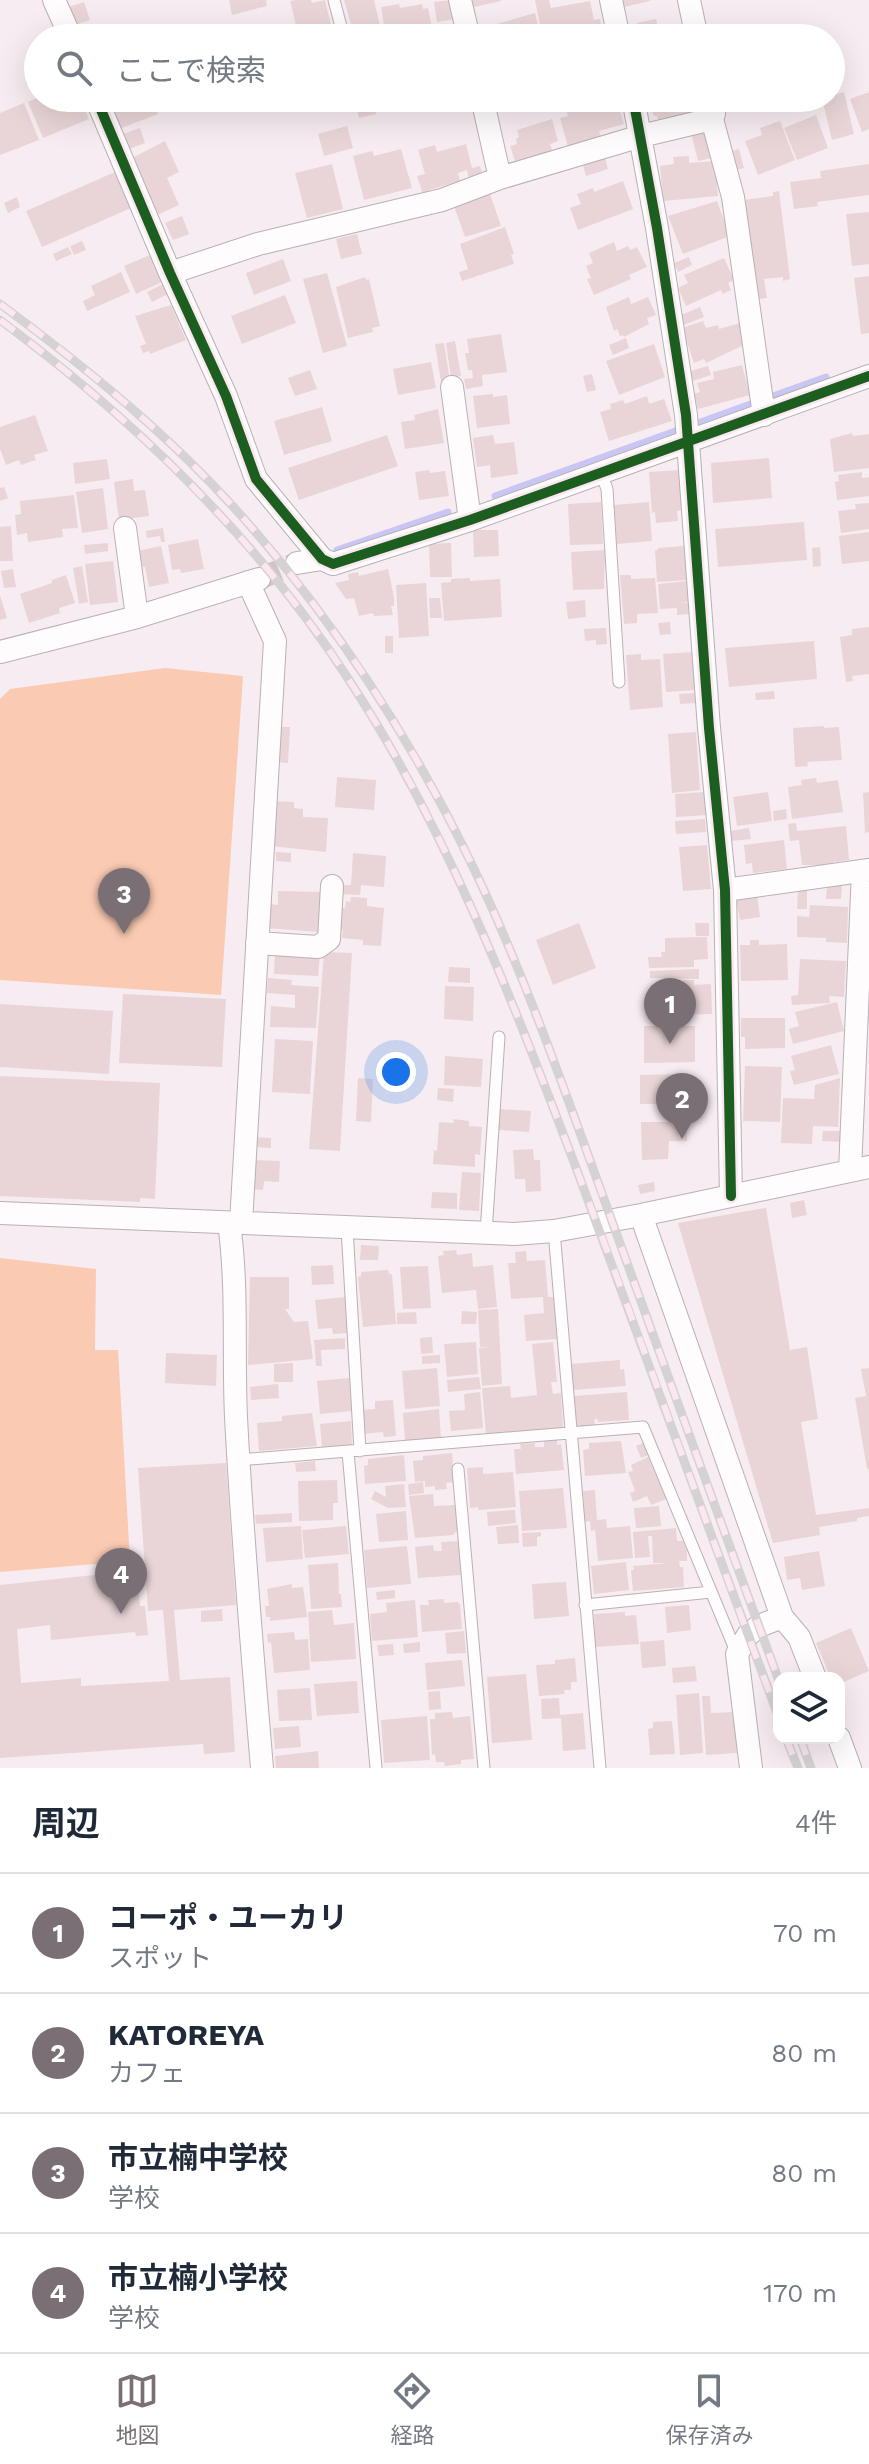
<!DOCTYPE html>
<html lang="ja">
<head>
<meta charset="utf-8">
<style>
  :root { --surface:#fff; --page:#f6f6f7; --text:#1f2937; --muted:#747a83; --line:#e0e1e3; --accent:#7a6f74 }
  body { margin:0; font-family:"Work Sans","Noto Sans JP",sans-serif; background:var(--page); color:var(--text) }
  .controls { position:absolute; right:24px; bottom:24px; display:grid; overflow:hidden; border-radius:16px; box-shadow:0 8px 32px #0002 }
  .controls button { width:72px; height:72px; display:grid; place-items:center; padding:0; border:0; border-bottom:2px solid var(--line); background:var(--surface); color:var(--text); font:40px sans-serif }
  .you { position:absolute; left:396px; top:1072px; width:28px; height:28px; margin:-20px; border:6px solid #fff; border-radius:50%; background:#1a73e8; box-shadow:0 0 0 12px #1a73e833 }
  .badge { display:grid; place-items:center; width:52px; height:52px; border-radius:50%; background:var(--accent); color:#fff; font-size:26px; font-weight:700 }
  .pin { position:absolute; translate:-50% -66px; filter:drop-shadow(0 2px 4px #0008) }
  .pin::after { content:''; position:absolute; top:42px; width:28px; height:24px; background:inherit; clip-path:polygon(0 0,100% 0,50% 100%) }
  .list { margin:0; padding:0; list-style:none }
  h2 { display:flex; justify-content:space-between; align-items:center; height:104px; margin:0; padding:0 32px; font-size:34px }
  h2 small { font-size:26px; font-weight:400; color:var(--muted) }
  .list li { display:grid; grid-template-columns:52px 1fr auto; gap:24px; align-items:center; box-sizing:border-box; height:120px; padding:0 32px; border-top:2px solid var(--line) }
  .list b { display:block; font-size:30px; white-space:nowrap }
  .list p { margin:0; font-size:26px; white-space:nowrap; color:var(--muted) }
  .list em { font-size:26px; font-style:normal; color:var(--muted) }
  .icon { flex:none; width:44px; height:44px; fill:none; stroke:currentColor; stroke-width:2; stroke-linecap:round; stroke-linejoin:round }
  .map { position:relative; flex:none; width:869px; height:1768px; overflow:hidden }
  .search { position:absolute; background:var(--surface); box-shadow:0 8px 32px #0002; left:24px; right:24px; top:24px; height:88px; display:flex; align-items:center; gap:20px; box-sizing:border-box; padding:0 28px; border-radius:44px; color:var(--muted); font-size:30px }
  .sheet { height:584px; background:var(--surface) }
  nav { display:flex; justify-content:space-around; align-items:center; box-sizing:border-box; height:112px; border-top:2px solid var(--line); background:var(--surface); font-size:22px; color:var(--muted) }
  nav a { display:grid; justify-items:center; gap:4px }
  nav .on { color:var(--accent) }
  .map>svg:first-child { display:block }
</style>
</head>
<body>
<div class="map">
<svg width="869" height="1768" viewBox="0 0 869 1768">
  <rect width="100%" height="100%" fill="#f7ecf1"/>
  <path fill="#fbcab3" d="M165,668L243,676L221,995L0,980V699L10,689Z
    M0,1258L96,1269L95,1350H118L130,1561L0,1572Z"/>
  <g fill="none" stroke-linecap="round" stroke-linejoin="round">
    <path stroke="#cac6f4" stroke-width="7" d="M495,496L826,377
      M337,550L448,512"/>
  </g>
  <path fill="#e9d5d7" d="M229,0H266L267,6L232,15Z
    M296,0H311L312,3L325,0L332,29L299,37L290,1Z
    M344,0H374L383,38H355Z
    M451,0L454,19L437,22L434,2Z
    M468,0H500L501,1L470,8Z
    M535,0H549L551,8L590,1L594,20L600,19L603,33L586,37L585,32L558,38H552L551,32L542,34Z
    M623,0H650V1L624,7Z
    M84,2L90,20L75,25L69,7Z
    M399,4L400,8L422,4L423,9L428,8L432,28L436,27L438,38H389L388,31H385L381,7Z
    M535,13L541,38H485L483,28Z
    M656,19L659,32L640,36L637,23Z
    M291,25L294,36L276,38L274,30Z
    M844,92L854,134L832,140L822,98H831V96Z
    M869,92V129L862,132L850,99Z
    M37,98H80L89,119L43,138L28,102Z
    M107,98H152L158,114L119,129Z
    M354,98H399L401,104L375,110L376,114L359,118Z
    M512,98H551L552,101L514,109Z
    M587,98H616L624,124L599,131L601,137L568,147L560,118L568,116L565,105Z
    M648,98H697L700,111L670,120L669,117L658,120L657,116H654Z
    M24,103L39,140L0,155V113Z
    M816,115L828,148L797,160L784,128Z
    M552,119L558,141L550,144L553,153L531,159V156L515,161L510,146L517,144L516,139L519,137L517,130Z
    M780,121L795,160L758,175L745,141L762,135L760,128Z
    M347,126L353,148L324,156L318,134Z
    M140,128L145,143L129,149L123,134Z
    M706,129L713,158L698,161L691,133Z
    M165,141L179,172L167,178L179,205L157,215L132,158Z
    M466,144L472,168L480,166L483,175L469,179L467,170L458,173L460,181L429,190L430,193L423,195L417,176L425,174L418,150L435,145L437,152Z
    M401,149L412,188L364,200L353,156L372,151L374,156Z
    M739,149L744,168L733,171L728,152Z
    M689,156V163L715,161L718,196L663,201L660,166L674,164L673,157Z
    M605,158L608,169L586,176L583,165Z
    M332,164L343,209L307,218L295,173Z
    M869,164V195L817,202L818,206L794,209L790,182L821,178L820,171Z
    M115,172L131,208L42,247L26,211Z
    M623,181L633,209L578,230L570,208L581,204L577,194L593,188L594,192Z
    M779,191L790,279L783,281V277L764,279L767,298L758,299L744,200L773,196V192Z
    M490,194L501,226L465,237L454,206Z
    M17,197L20,207L8,213L4,203Z
    M717,201L730,236L683,254L668,216Z
    M869,212V264L852,266L846,214Z
    M182,216L189,234L173,240L165,223Z
    M505,227L514,254L511,255L514,264L462,281L459,272L468,269L460,244Z
    M357,234L362,254L341,259L336,239Z
    M82,241L86,250L74,255L70,246Z
    M614,242L617,251L628,246L630,250L637,247L647,267L629,275L631,279L594,295L587,279L591,278L586,266L593,263L589,253Z
    M68,247L72,254L56,261L53,254Z
    M150,255L162,282L136,294L124,266Z
    M689,257L692,265L678,272L674,263Z
    M724,258L734,280L728,283L731,290L723,294L721,290L686,306L678,288L688,283L684,275Z
    M283,259L291,281L254,295L246,273Z
    M121,272L130,292L87,311L83,301L95,295L91,286Z
    M327,273L347,346L323,353L303,279Z
    M869,276V333L861,334L854,278Z
    M365,277L366,280L369,279L380,326L372,328L373,332L348,338L336,287Z
    M163,284L168,294L152,302L147,292Z
    M285,295L296,323L242,344L231,316Z
    M629,297L631,304L648,297L656,315L647,318L649,324L624,337L623,335L620,336L617,329L614,331L606,307Z
    M171,305L186,340L150,354L149,351L143,353L140,346L146,344L135,316Z
    M700,307L704,317L684,325L681,315Z
    M703,321L706,328L718,325L719,329L740,323L744,345L706,363L704,359L694,363L682,328Z
    M501,334L507,372L482,375L483,386L466,389L464,379L473,378L472,370H468L465,353H469L467,339Z
    M626,338L629,348L613,355L609,345Z
    M455,341L461,376L451,378L446,343Z
    M444,343L450,381L441,382L435,344Z
    M654,344L665,377L619,395L606,361Z
    M431,362L436,388L398,395L393,369Z
    M742,365L750,395L698,409L694,394L700,392L697,383L714,379L713,372Z
    M708,366L711,375L693,381L690,371Z
    M310,370L317,389L295,396L288,378Z
    M592,374L596,390L587,392L583,376Z
    M493,394V397L507,395L510,424L477,428L473,396Z
    M647,396L649,404L664,399L672,421L609,441L600,412L611,409L610,404L623,400L625,404Z
    M322,407L332,441L284,455L274,421Z
    M438,409L444,443L405,449L401,422L415,420L414,415Z
    M35,415L48,451L34,455L36,460L21,465L19,460L6,465L0,449V427Z
    M852,433L853,436L869,434V468L834,472L830,439Z
    M387,435L398,466L299,500L288,468Z
    M493,435L495,444L514,442L518,474L491,478L490,465L477,467L473,438Z
    M769,458L772,498L713,503L711,463Z
    M107,459L110,479L75,484L73,463Z
    M429,470L430,473L445,471L449,496L419,500L415,472Z
    M679,470L682,510L677,511L678,521L656,523L655,512L652,513L649,472Z
    M862,472V478L869,477V496L837,500L835,482L839,481L838,475Z
    M133,479L134,491L145,490L149,516L119,520L114,482Z
    M4,487L8,498L0,501V488Z
    M103,488L108,529L82,533L76,492Z
    M74,495L78,528L62,529L63,537L28,542L27,533L17,535L15,515L21,514L20,501Z
    M601,502L603,544L570,545L568,504Z
    M649,502L652,541L617,544L614,505Z
    M869,503V529L841,533L838,511L856,509L855,504Z
    M804,522L807,560L718,567L715,529Z
    M11,526L13,561H0V527Z
    M163,528L165,542H161L160,536L147,538L146,531Z
    M473,530H498L499,556L474,557Z
    M869,532V561L842,564L839,536Z
    M198,539L204,569L181,573L180,569L172,570L168,545Z
    M108,543V551L85,554L84,545Z
    M451,543L452,577H430L429,544Z
    M161,546L169,583L149,587L145,567H141L137,551Z
    M683,546L686,549L688,580L657,582L655,550H658V548Z
    M820,547L821,566L813,567L812,548Z
    M605,550L604,589L573,590L571,552Z
    M113,561L118,602L90,605L85,564Z
    M82,566L88,602L79,604L73,568Z
    M13,569L16,587L4,588L1,571Z
    M388,569L394,597V606H391L393,615L374,616L373,613L359,616L354,598L346,599L335,583L349,580L348,574L358,572L359,576Z
    M66,575L75,603L59,608L60,613L29,623L20,594L52,583V580Z
    M620,575H631V579L655,578L658,613L637,614V623L624,624Z
    M470,578V581L500,579L502,617L444,621L441,583L451,582V579Z
    M687,581L689,602L679,603H688L689,614L677,615V608L660,609L658,584Z
    M426,583L429,636L399,638L396,585Z
    M0,595L7,618L0,620Z
    M429,598H440L442,618H430Z
    M585,600L586,617L568,619L566,602Z
    M670,622L671,634L660,635L658,623Z
    M869,627V674L852,676L853,681L846,682L840,637L852,635V629Z
    M606,628L607,644L596,645V640L585,641L584,629Z
    M385,636H393V653H385Z
    M814,641L817,679L729,687L725,648Z
    M693,652L696,690L666,692L663,654Z
    M641,654V660L660,659L663,707L630,710L626,655Z
    M774,691L775,699L756,700L755,693Z
    M696,693L697,703L680,704L679,694Z
    M824,726V728L839,727L842,760L807,762L808,766L795,767L793,728Z
    M278,727H290L288,763L276,762Z
    M696,732L700,790L672,793L668,734Z
    M337,777L376,780L374,810L335,807Z
    M816,778L817,783L838,780L843,812L792,819L788,787L802,785L801,780Z
    M705,792L707,815L676,817L675,794Z
    M768,792L772,821L737,826L733,797Z
    M869,792V832L865,833L863,793Z
    M274,801L294,802V808L303,809V817L328,818L326,852L271,846Z
    M786,809L787,819L774,821L773,811Z
    M705,819L706,832L676,834L675,821Z
    M796,823L797,831L846,826L849,860L833,862V865H802L799,840L790,841L788,824Z
    M749,828L751,839L731,841L730,831Z
    M784,840L787,869L753,873L752,863L746,864L744,845Z
    M707,845L711,889L683,891L679,847Z
    M276,852L291,853V862L276,861Z
    M353,853L386,856L384,887L361,885L360,895L341,894V885H351Z
    M827,884L842,885L841,899H826Z
    M798,890H807V909H797Z
    M278,891L321,892L318,932L267,928L269,904L278,905Z
    M757,895L760,917L740,920L736,898Z
    M351,897L367,898V906L384,908L381,946L363,945V940L342,938L343,930H339L341,908H345L346,901L350,902Z
    M810,905L848,907L847,943L826,942V938L797,937V916L809,917Z
    M579,923L596,968L553,985L536,940Z
    M695,923H709V936H696Z
    M707,937L708,959L694,960V967L649,968L648,957H662L661,952H665V938Z
    M750,940H759V945L787,944L788,980L741,981L740,945H750Z
    M324,952L352,953L340,1151L309,1149Z
    M275,953L320,955L318,976L274,974Z
    M800,959L846,961L844,997L829,996L830,1003L792,1005L791,996L798,995Z
    M449,967L470,968V983L448,982Z
    M699,969V979L650,978V971Z
    M268,978L292,980L291,985L319,987L316,1028L270,1027L271,1006L295,1008V995L267,993Z
    M683,980H694V985L711,984L712,1014L652,1015V985H684Z
    M445,986L474,987L473,1021L444,1019Z
    M123,994L226,999L222,1067L119,1063Z
    M837,1002L844,1031L793,1044L789,1029L799,1026L795,1012Z
    M0,1004L113,1011L109,1074L0,1067Z
    M741,1018H785V1048L745,1049V1037H741Z
    M644,1026H695V1062L644,1063Z
    M275,1039L313,1041L310,1094L272,1092Z
    M831,1045L839,1074L794,1085L790,1071L795,1070L791,1056Z
    M445,1056L483,1059L481,1087L444,1085Z
    M745,1066L782,1067L780,1122L743,1121Z
    M685,1074V1104H640V1075Z
    M0,1076L160,1083L155,1199L140,1198V1202L0,1196Z
    M358,1078L373,1079L371,1122L356,1121Z
    M840,1078L838,1127L813,1126L812,1144L781,1143L783,1098L814,1099L815,1085Z
    M438,1088L454,1089L453,1102L437,1100Z
    M500,1109L531,1111L529,1132L499,1130Z
    M453,1119L469,1121V1126L482,1127L480,1155L475,1154V1167L433,1164L434,1150L437,1151L439,1122L454,1123Z
    M641,1122H687V1141H669L668,1159L642,1160Z
    M823,1131H840V1142L822,1141Z
    M254,1137L271,1138V1148L253,1147Z
    M533,1149L534,1160H540L541,1191L526,1192L525,1179H515L513,1150Z
    M252,1160L280,1161L279,1182L264,1181L263,1190L251,1189Z
    M462,1172L481,1173L479,1211L459,1210Z
    M654,1182L655,1191L640,1194L638,1185Z
    M432,1192L457,1193V1209L431,1208Z
    M804,1200L807,1215L792,1218L790,1203Z
    M766,1208L790,1350L807,1347L818,1419L801,1422L816,1515L869,1508V1516L857,1518V1521L819,1527L820,1535L773,1543L678,1223Z
    M361,1245L379,1246L378,1260H360Z
    M456,1250L457,1255L472,1253L473,1267L493,1265L497,1307L478,1309L476,1290L442,1293L438,1256L444,1255L443,1251Z
    M526,1251L527,1261L545,1260L548,1297H554L557,1339L526,1341L524,1315L544,1313L543,1297L511,1299L508,1263H516L515,1252Z
    M333,1265L334,1284L312,1285L311,1266Z
    M428,1266L431,1308L403,1309L400,1267Z
    M388,1270L389,1274H392L396,1324L363,1327L358,1277L361,1276V1272Z
    M250,1277H289V1309H285L294,1322L308,1321L313,1359L248,1365Z
    M345,1297L347,1333L333,1334L332,1328L318,1329L315,1300Z
    M498,1309L502,1384L482,1386L479,1348L491,1347H480L478,1310Z
    M462,1311L477,1312L476,1324H461Z
    M416,1312L417,1324H397V1313Z
    M432,1337L433,1353L421,1354L420,1338Z
    M345,1338V1349L321,1350L322,1366H316L314,1340Z
    M476,1342L478,1374L447,1377L444,1344Z
    M553,1342L557,1382H551L553,1394L561,1393L563,1428L486,1434L482,1388L510,1386L511,1398L537,1395L532,1344Z
    M166,1353L217,1355L216,1386L165,1383Z
    M440,1355V1363L422,1364V1356Z
    M620,1360V1370L624,1369L626,1386L573,1390L571,1364Z
    M293,1363V1382H274V1364Z
    M437,1368L440,1406L405,1409L402,1371Z
    M869,1368V1469H867L855,1398L866,1396L861,1369Z
    M479,1377L481,1389L448,1392L447,1380Z
    M349,1378L352,1411L320,1414L317,1381Z
    M278,1384L279,1398L251,1400L250,1387Z
    M480,1392L483,1428L451,1431L449,1411L465,1410L464,1394Z
    M627,1392L629,1420L598,1422L597,1419H594L595,1425L576,1427L574,1396Z
    M393,1400L396,1436L384,1437L383,1432L362,1434L360,1410L375,1409V1401Z
    M439,1409L441,1439L405,1441L403,1413Z
    M312,1413L317,1446L259,1451L257,1423L282,1421V1416Z
    M351,1421L352,1445L322,1448L320,1424Z
    M557,1440V1445L561,1444L564,1470L516,1474L514,1449H521L520,1444L535,1443V1447H544V1441Z
    M621,1441L626,1473L585,1476L583,1450L589,1449V1443Z
    M643,1443L648,1455L641,1458L636,1446Z
    M452,1453L454,1482L446,1483L447,1489L435,1490V1486L425,1487V1481L415,1482L413,1461L423,1460V1456Z
    M404,1455L406,1481L365,1484L364,1466L368,1465V1459Z
    M648,1457L666,1499L651,1505L647,1496L633,1502L630,1493L635,1491L628,1472L633,1471L631,1465Z
    M315,1461L316,1471L296,1472L295,1463Z
    M226,1463L236,1605L174,1610L180,1680L230,1677L235,1752L204,1754L203,1744L0,1758V1585L141,1570L142,1586L138,1587L140,1606H145L148,1635L136,1636L135,1632L51,1640L50,1625L17,1629L21,1683L81,1678V1686L169,1681L163,1610L148,1611L138,1468Z
    M483,1467V1474L513,1472L516,1507L478,1510V1507L470,1508L467,1468Z
    M337,1480L338,1503H333V1520L299,1521L298,1481Z
    M423,1482L424,1493L409,1495L408,1484Z
    M404,1484L406,1507L387,1508V1506L386,1507L371,1499L375,1491L386,1497L385,1486Z
    M563,1488L567,1528L522,1531L519,1491Z
    M595,1490L597,1520L606,1519L607,1528L630,1526L633,1558L598,1561L595,1530L591,1531L590,1521L583,1522L581,1508L584,1507L583,1491Z
    M433,1494L434,1506L456,1505L458,1529L453,1535L415,1538L409,1496Z
    M659,1506L661,1526L636,1528L634,1508Z
    M515,1510L516,1523L488,1526L487,1512Z
    M406,1511L408,1540L379,1542L376,1514Z
    M292,1513V1522L256,1524L255,1515Z
    M518,1525L519,1543L498,1544L496,1527Z
    M301,1526L303,1559L266,1562L263,1528Z
    M346,1526L349,1554L305,1558L302,1530Z
    M676,1528L677,1541H683L687,1551V1561H679L680,1567H683L684,1587L633,1591L631,1570H634L633,1566L668,1563H653L652,1536H648L650,1557L635,1558L633,1532Z
    M541,1532V1536L537,1537V1546L523,1547L522,1533Z
    M459,1541L461,1575L418,1578L415,1547L433,1545L434,1551H442L441,1542Z
    M407,1546L411,1584L367,1588L364,1550Z
    M819,1551L825,1586L802,1590L800,1578L787,1580L784,1557Z
    M626,1562L629,1590L594,1594L591,1566Z
    M338,1563L339,1594H341L342,1607L311,1609L308,1565Z
    M566,1582L569,1616L534,1619L532,1584Z
    M292,1584V1588L303,1587L307,1617L270,1621V1617H266L265,1606H269L267,1589Z
    M395,1590V1598L377,1600L376,1592Z
    M444,1599V1603L458,1602L460,1605L462,1629L422,1632L420,1605H429L428,1600Z
    M415,1600L418,1637L372,1641L370,1614L387,1612L386,1603Z
    M689,1605L691,1630L667,1633L665,1607Z
    M222,1609L223,1621L201,1622V1611Z
    M332,1610L334,1625L354,1623L356,1659L311,1662L308,1612Z
    M625,1612V1616L636,1615L639,1644L595,1647L594,1614Z
    M851,1628L869,1671L839,1684V1678H831L816,1643Z
    M464,1631L466,1653L447,1654L445,1633Z
    M294,1632L295,1640L308,1639L310,1670L274,1673L271,1642L268,1643L267,1634Z
    M664,1640L666,1666L642,1668L640,1642Z
    M420,1642V1652L404,1653L403,1644Z
    M393,1644L394,1655L379,1656L377,1645Z
    M575,1658L577,1682H571V1690H564L565,1694L539,1696L536,1665L555,1664V1660Z
    M462,1660L465,1686L427,1690L425,1663Z
    M695,1666L697,1681L673,1683L672,1668Z
    M526,1674L532,1740L492,1743L487,1677Z
    M357,1681L359,1713L317,1716L314,1684Z
    M310,1688L312,1720L279,1721L277,1690Z
    M440,1691L441,1709L429,1710L428,1692Z
    M699,1693L703,1753L680,1755L676,1695Z
    M702,1696H710L711,1713L734,1712L737,1753L706,1755Z
    M559,1698L560,1715L583,1713L586,1749L563,1751L561,1718L542,1719L541,1699Z
    M452,1712L453,1718L470,1716L474,1759L461,1760V1764L445,1766L444,1762H436L435,1754L432,1755L430,1719H435V1713Z
    M427,1716L430,1760L384,1763L381,1720Z
    M672,1721L675,1754L650,1755L648,1729L653,1728V1722Z
    M299,1726L301,1747L275,1749L273,1728Z
    M318,1751L319,1768H276L275,1756Z"/>
  <g fill="none" stroke-linecap="round" stroke-linejoin="round">
    <path stroke="#d1c5cb" stroke-width="22" stroke-dasharray="22 11" stroke-linecap="butt" d="M259,579L297,563"/>
    <g stroke="#bab0b5" stroke-width="13">
      <path id="service" d="M334,0L344,38
        M601,473L607,489L619,682
        M347,1228L360,1451
        M554,1231L600,1768
        M486,1233L499,1037
        M348,1452L376,1768
        M238,1460L643,1427L737,1654
        M458,1469L484,1768
        M585,1605L711,1592"/>
    </g>
    <g stroke="#bab0b5" stroke-width="24">
      <path id="minor" d="M54,0L71,38
        M460,0L469,38
        M611,0L619,38
        M689,0L697,38
        M96,98L170,273L226,396L256,479L322,559L333,564L470,520L869,376
        M482,98L500,178L641,136L712,119
        M633,98L657,228L686,415L709,728L725,890L731,1196
        M710,98L714,114L712,119L733,197L764,415
        M170,273L258,244L442,200L500,178
        M452,387L470,520
        M125,528L137,617
        M297,563L322,559
        M0,652L137,617L259,579
        M725,890L869,870
        M257,943L318,947L329,939L332,886
        M850,1171L863,871
        M0,1213L514,1234L554,1231L641,1215L869,1167
        M641,1215L782,1617L799,1637L815,1678
        M229,1223C238,1287 233,1352 236,1417C242,1534 252,1651 262,1768
        M241,1223L275,641L248,582
        M839,1738L850,1768
        M751,1768L737,1654L748,1635L759,1626L782,1617"/>
    </g>
    <use href="#service" stroke="#fefcfd" stroke-width="11"/>
    <use href="#minor" stroke="#fefcfd" stroke-width="22"/>
    <g stroke="#d5d2d3" stroke-width="9">
      <path id="rail" d="M0,304C84,366 167,433 238,512C332,617 413,741 474,869C528,982 570,1106 613,1224C668,1376 723,1529 779,1681
        M0,320C135,420 260,541 351,683C448,832 512,999 575,1165C644,1348 710,1534 779,1718
        M786,1738L798,1768
        M800,1738L811,1768"/>
    </g>
    <use href="#rail" stroke="#fce7f1" stroke-width="6" stroke-dasharray="18" stroke-linecap="butt"/>
    <g stroke="#fce7f1" stroke-width="15">
      <path id="cycleway" d="M96,98L170,273L226,396L256,479L322,559L333,564L470,520L869,376
        M633,98L657,228L686,415L709,728L725,890L731,1196"/>
    </g>
    <use href="#cycleway" stroke="#1b5e20" stroke-width="10"/>
  </g>
</svg>
<div class="controls">
<button><svg class="icon" aria-label="layers" viewBox="0 0 24 24"><path d="M12 4l9 5-9 5-9-5zM3 14l9 5 9-5"/></svg></button>
</div>
<div class="you"></div>
<div class="pin badge" style="left:670px;top:1044px">1</div>
<div class="pin badge" style="left:682px;top:1139px">2</div>
<div class="pin badge" style="left:124px;top:934px">3</div>
<div class="pin badge" style="left:121px;top:1614px">4</div>
<div class="search"><svg class="icon" aria-label="search" viewBox="0 0 24 24"><circle cx="10" cy="10" r="6"/><path d="M15 15l6 6"/></svg>ここで検索</div>
</div>
<section class="sheet">
<h2>周辺<small>4件</small></h2>
<ul class="list">
<li><span class="badge">1</span><div><b>コーポ・ユーカリ</b><p>スポット</p></div><em>70 m</em></li>
<li><span class="badge">2</span><div><b>KATOREYA</b><p>カフェ</p></div><em>80 m</em></li>
<li><span class="badge">3</span><div><b>市立楠中学校</b><p>学校</p></div><em>80 m</em></li>
<li><span class="badge">4</span><div><b>市立楠小学校</b><p>学校</p></div><em>170 m</em></li>
</ul>
</section>
<nav>
<a class="on"><svg class="icon" aria-label="map" viewBox="0 0 24 24"><path d="M3 6l6-2 6 2 6-2v14l-6 2-6-2-6 2zM9 4v14M15 6v14"/></svg>地図</a>
<a><svg class="icon" aria-label="directions" viewBox="0 0 24 24"><path d="M12 3l9 9-9 9-9-9zM9 14v-3h6M13 9l2 2-2 2"/></svg>経路</a>
<a><svg class="icon" aria-label="saved" viewBox="0 0 24 24"><path d="M7 4h10v16l-5-4-5 4z"/></svg>保存済み</a>
</nav>
</body>
</html>
